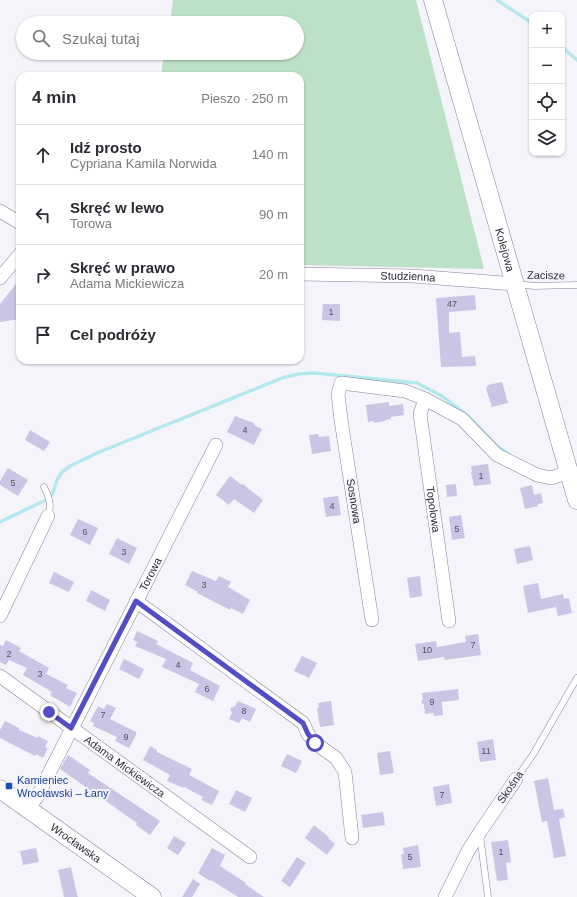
<!DOCTYPE html>
<html lang="pl">
<head>
<meta charset="utf-8">
<style>
  :root { --surface:#fff; --page:#f2f2f3; --text:#2b2b33; --muted:#7c7c81; --line:#e1e1e2 }
  body { margin:0; font-family:Helvetica,sans-serif; background:var(--page); color:var(--text) }
  .controls { position:absolute; right:12px; top:12px; display:grid; overflow:hidden; border-radius:8px; box-shadow:0 1px 3px #0004 }
  .controls button { width:36px; height:36px; display:grid; place-items:center; padding:0; border:0; border-bottom:1px solid var(--line); background:var(--surface); color:var(--text); font:20px sans-serif }
  .stop { position:absolute; width:12px; height:12px; margin:-9px; border:3px solid #544ec5; border-radius:50%; background:#fff }
  .stop.end { background:#544ec5; border-color:#fff; box-shadow:0 1px 4px #0008 }
  .list { margin:0; padding:0; list-style:none }
  h2 { display:flex; justify-content:space-between; align-items:center; height:52px; margin:0; padding:0 16px; font-size:17px }
  h2 small { font-size:13px; font-weight:400; color:var(--muted) }
  .list li { display:grid; grid-template-columns:26px 1fr auto; gap:12px; align-items:center; box-sizing:border-box; height:60px; padding:0 16px; border-top:1px solid var(--line) }
  .list b { display:block; font-size:15px; white-space:nowrap }
  .list p { margin:0; font-size:13px; white-space:nowrap; color:var(--muted) }
  .list em { font-size:13px; font-style:normal; color:var(--muted) }
  .icon { flex:none; width:22px; height:22px; fill:none; stroke:currentColor; stroke-width:2; stroke-linecap:round; stroke-linejoin:round }
  .map { position:relative; flex:none; width:577px; height:897px; overflow:hidden }
  .search { position:absolute; background:var(--surface); box-shadow:0 1px 3px #0004; left:16px; top:16px; width:288px; height:44px; display:flex; align-items:center; gap:10px; box-sizing:border-box; padding:0 14px; border-radius:22px; color:var(--muted); font-size:15px }
  .panel { position:absolute; background:var(--surface); box-shadow:0 1px 3px #0004; left:16px; top:72px; width:288px; height:292px; border-radius:12px }
  .map>svg:first-child { display:block }
</style>
</head>
<body>
<div class="map">
<svg width="577" height="897" viewBox="0 0 577 897">
  <rect width="100%" height="100%" fill="#f5f4fa"/>
  <path fill="#bce1c6" d="M173,0H416L484,269L300,265V76H161L164,53H297V23H170Z"/>
  <g fill="none" stroke-linecap="round" stroke-linejoin="round">
    <path stroke="#b2e8ee" stroke-width="3.5" d="M497,0L532,23
      M562,47L577,60
      M52,495L57,480L62,472L70,466L97,453L282,378L298,374L314,373L417,383L442,396L469,417L497,446L510,455
      M0,522L44,501"/>
  </g>
  <path fill="#cac5e5" d="M20,279V319L0,322V304Z
    M475,295L476,310L449,312V333L460,332L462,357L475,356L476,366L441,367L436,298Z
    M323,304H340V321L322,320Z
    M502,382L508,403L492,407L486,389L488,385Z
    M389,402V406L403,404L404,415L391,417V419L385,420V421L374,423V421L368,422L366,405Z
    M235,416L254,423V425L262,429L254,445L227,432Z
    M30,430L50,442L44,451L25,440Z
    M318,434L319,437L329,436L331,451L312,454L309,435Z
    M488,464L491,484L474,486L471,472H472L471,466Z
    M8,468L28,480L18,496L0,485V481Z
    M230,476L242,485L243,484L263,500L254,513L234,499L229,505L216,495Z
    M456,484L457,496L447,497L446,485Z
    M532,485L534,495L541,493L543,503L538,504V506L525,509L520,488Z
    M338,496L341,515L326,517L323,498Z
    M461,515L465,538L452,540L449,517Z
    M78,519L98,528L90,545L70,535Z
    M117,538L137,548L129,564L109,554Z
    M530,546L533,560L517,564L514,549Z
    M192,571L216,581L219,576L231,582L228,587L250,600L243,614L231,608L230,610L197,593L198,592L185,585Z
    M54,572L74,582L69,592L49,583Z
    M420,576L422,596L410,598L407,578Z
    M538,583L541,599L563,594L564,599L569,598L572,613L558,616L556,607L528,613L523,586Z
    M91,590L110,600L105,611L86,601Z
    M137,631L158,641L156,644L193,663L190,670L220,686L213,701L195,692L199,684L162,667L166,659L135,646L137,642L133,640Z
    M478,634L481,655L445,660L444,657L418,661L415,644L436,641L437,647L466,642L465,636Z
    M6,640L21,648L19,651L49,668L46,674L68,685L66,688L77,693L70,707L50,695L52,692L23,675L27,668L9,660L6,665L0,662V645L3,646Z
    M302,656L317,663L309,678L294,671Z
    M124,659L144,669L139,679L119,669Z
    M458,689L459,700L442,702L443,715L434,716L433,713L425,714L424,705L421,702L423,699L422,693Z
    M238,701L256,709L250,722L242,718L239,723L229,719L232,713L230,708L235,706Z
    M331,701L334,725L320,727L317,708H319L318,703Z
    M107,704L116,708L110,719L136,732V735L129,748L115,741L117,737L93,726L94,723L90,721L98,706L104,709Z
    M5,721L19,728V730L38,738V736L48,741L45,747L48,748L43,758L36,754L35,756L0,738V730Z
    M493,739L496,760L480,762L477,742Z
    M150,746L157,750V752L192,769L189,775L219,791L212,805L201,800L203,797L184,787L183,788L167,781L170,775L143,760Z
    M390,751L394,773L380,775L377,753Z
    M287,754L302,761L296,773L281,766Z
    M68,755L90,770L88,773L160,821L150,835L136,825L137,823L60,769Z
    M548,778L554,810L563,809L565,817L559,819L566,856L554,858L547,821L542,822L534,781Z
    M449,784L452,803L436,806L433,787Z
    M236,790L252,798L245,812L229,804Z
    M383,812L385,825L363,828L361,815Z
    M314,825L329,837L328,838L335,844L327,855L305,838Z
    M174,836L186,843L178,855L167,848Z
    M508,840L511,862L506,863L508,880L497,881L491,842Z
    M418,845L421,867L403,869L401,854H404L403,848Z
    M36,848L39,862L23,865L20,851Z
    M212,848L225,855L220,866L246,883L245,884L264,897H238L211,880L210,881L198,873Z
    M297,857L306,863L290,887L281,881Z
    M71,867L76,890L78,897H64L58,870Z
    M193,879L200,884L192,897H182Z"/>
  <g fill="none" stroke-linecap="round" stroke-linejoin="round">
    <g stroke="#887f9c" stroke-width="7">
      <path id="lane" d="M517,284L534,286L577,285
        M44,487C49,497 52,505 48,516
        M516,779L534,753L577,678
        M480,835L488,897"/>
    </g>
    <g stroke="#887f9c" stroke-width="14">
      <g id="street">
        <path d="M0,211L20,223"/>
        <path id="s1" d="M300,274L413,276L515,284"/>
        <path d="M0,278L20,254"/>
        <path id="s2" d="M425,399L420,414L449,621"/>
        <path d="M136,601L303,723L308,734L315,743L336,758L345,772L352,838"/>
        <path d="M0,616L48,516"/>
        <path d="M372,620L341,420L338,394L341,383L405,391L425,399L462,419L497,455L537,475L551,478L569,472"/>
        <path id="s3" d="M0,676L250,857"/>
        <path id="s4" d="M28,809L37,797L216,445"/>
        <path d="M445,897L468,851L480,832L516,779"/>
      </g>
    </g>
    <g stroke="#887f9c" stroke-width="19">
      <g id="secondary">
        <path id="s5" d="M433,0L577,500"/>
        <path id="s6" d="M0,789L152,897"/>
      </g>
    </g>
    <use href="#lane" stroke="#fff" stroke-width="6"/>
    <use href="#street" stroke="#fff" stroke-width="13"/>
    <use href="#secondary" stroke="#fff" stroke-width="18"/>
  </g>
  <g fill="none" stroke-linecap="round" stroke-linejoin="round">
    <path stroke="#544ec5" stroke-width="5" d="M49,712L71,728L136,601L303,723L308,734L315,743"/>
  </g>
  <rect fill="#1a4fb4" stroke="#f5f4fa" stroke-width="1.5" x="5" y="782" width="8" height="8" rx="2"/>
  <g text-anchor="middle" stroke-width="4" stroke-linejoin="round" paint-order="stroke">
    <g font-size="9" fill="#545162">
      <text x="452" y="307">47</text>
      <text x="331" y="315">1</text>
      <text x="245" y="433">4</text>
      <text x="481" y="479">1</text>
      <text x="13" y="486">5</text>
      <text x="332" y="509">4</text>
      <text x="457" y="532">5</text>
      <text x="85" y="535">6</text>
      <text x="124" y="555">3</text>
      <text x="204" y="588">3</text>
      <text x="473" y="648">7</text>
      <text x="427" y="653">10</text>
      <text x="9" y="657">2</text>
      <text x="178" y="668">4</text>
      <text x="40" y="677">3</text>
      <text x="207" y="692">6</text>
      <text x="432" y="705">9</text>
      <text x="244" y="714">8</text>
      <text x="103" y="718">7</text>
      <text x="126" y="740">9</text>
      <text x="486" y="754">11</text>
      <text x="442" y="798">7</text>
      <text x="501" y="855">1</text>
      <text x="410" y="860">5</text>
    </g>
    <g font-size="11" fill="#2d2a36" stroke="#f5f4fa">
      <text dy="4" stroke="none"><textPath href="#s5" startOffset="260">Kolejowa</textPath></text>
      <text transform="translate(546 275) rotate(1)" y="4">Zacisze</text>
      <text dy="4" stroke="none"><textPath href="#s1" startOffset="108">Studzienna</textPath></text>
      <text transform="translate(354 501) rotate(81)" y="4">Sosnowa</text>
      <text dy="4" stroke="none"><textPath href="#s2" startOffset="112">Topolowa</textPath></text>
      <text dy="4" stroke="none"><textPath href="#s4" startOffset="265">Torowa</textPath></text>
      <text dy="4" stroke="none"><textPath href="#s3" startOffset="154">Adama Mickiewicza</textPath></text>
      <text transform="translate(510 787) rotate(-55)" y="4">Skośna</text>
      <text dy="4" stroke="none"><textPath href="#s6" startOffset="93">Wrocławska</textPath></text>
    </g>
    <g font-size="11" fill="#164399" stroke="#f5f4fa" text-anchor="start">
      <text x="17" y="784">Kamieniec<tspan x="17" dy="13">Wrocławski – Łany</tspan></text>
    </g>
  </g>
</svg>
<div class="controls">
<button>+</button>
<button>−</button>
<button><svg class="icon" aria-label="locate" viewBox="0 0 24 24"><circle cx="12" cy="12" r="6"/><path d="M12 2v4M12 18v4M2 12h4M18 12h4"/></svg></button>
<button><svg class="icon" aria-label="layers" viewBox="0 0 24 24"><path d="M12 4l9 5-9 5-9-5zM3 14l9 5 9-5"/></svg></button>
</div>
<div class="stop" style="left:315px;top:743px"></div>
<div class="stop end" style="left:49px;top:712px"></div>
<div class="search"><svg class="icon" aria-label="search" viewBox="0 0 24 24"><circle cx="10" cy="10" r="6"/><path d="M15 15l6 6"/></svg>Szukaj tutaj</div>
<section class="panel">
<h2>4 min<small>Pieszo · 250 m</small></h2>
<ul class="list">
<li><svg class="icon" aria-label="ahead" viewBox="0 0 24 24"><path d="M12 20V5M6 11l6-6 6 6"/></svg><div><b>Idź prosto</b><p>Cypriana Kamila Norwida</p></div><em>140 m</em></li>
<li><svg class="icon" aria-label="left" viewBox="0 0 24 24"><path d="M17 20v-9H6M10 6l-5 5 5 5"/></svg><div><b>Skręć w lewo</b><p>Torowa</p></div><em>90 m</em></li>
<li><svg class="icon" aria-label="right" viewBox="0 0 24 24"><path d="M7 20v-9h11M14 6l5 5-5 5"/></svg><div><b>Skręć w prawo</b><p>Adama Mickiewicza</p></div><em>20 m</em></li>
<li><svg class="icon" aria-label="arrive" viewBox="0 0 24 24"><path d="M6 21V4h12l-3 4 3 4H6"/></svg><div><b>Cel podróży</b></div></li>
</ul>
</section>
</div>
</body>
</html>
